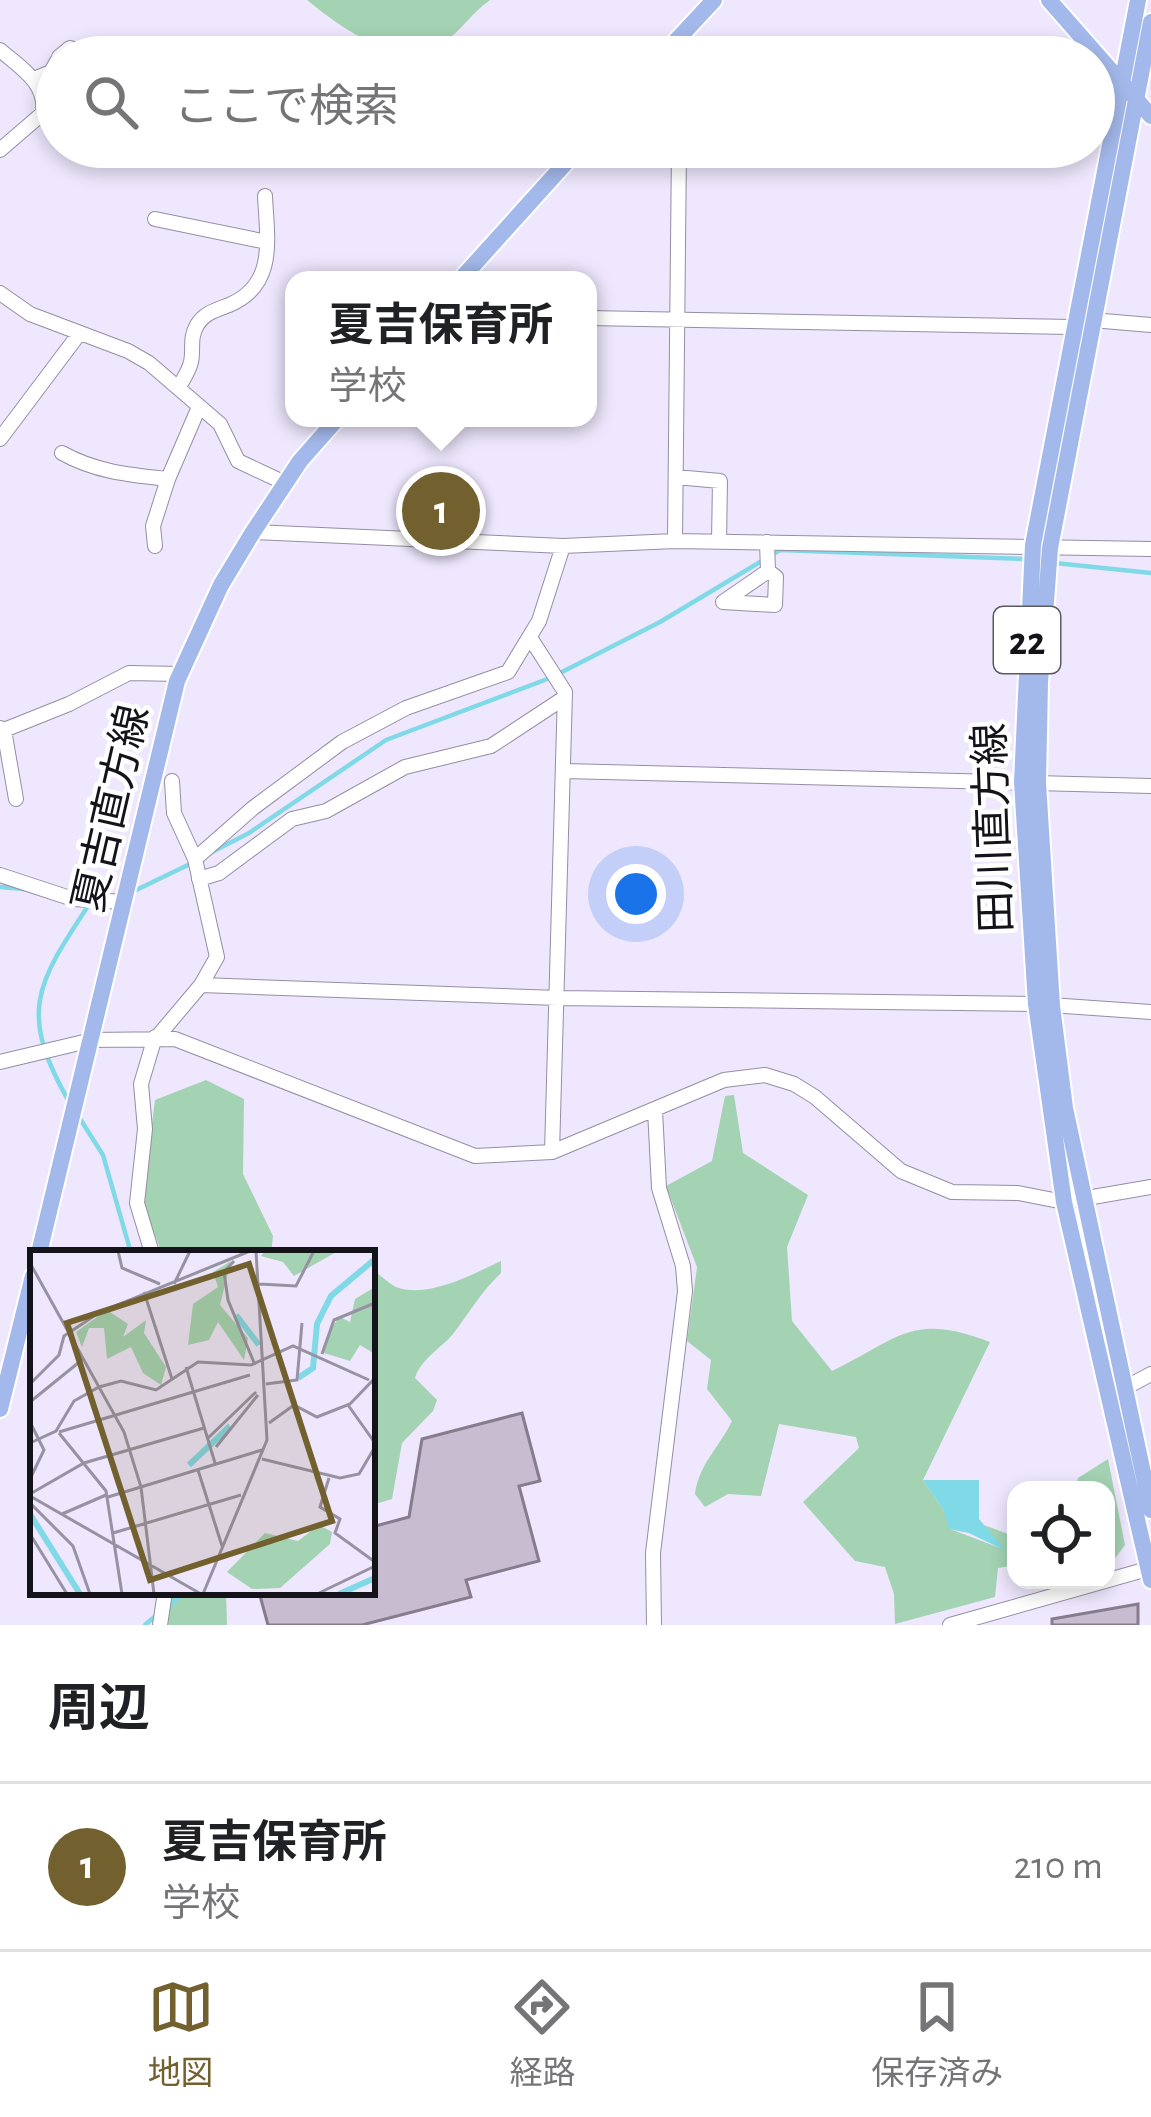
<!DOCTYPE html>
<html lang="ja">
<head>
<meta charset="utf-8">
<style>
  :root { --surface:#fff; --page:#f6f6f6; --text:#202124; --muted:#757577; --line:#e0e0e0; --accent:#72612f }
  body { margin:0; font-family:"Alegreya Sans","Noto Sans JP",sans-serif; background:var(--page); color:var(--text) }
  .controls { position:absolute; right:36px; bottom:36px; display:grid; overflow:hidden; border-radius:24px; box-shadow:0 6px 18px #0003 }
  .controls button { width:108px; height:108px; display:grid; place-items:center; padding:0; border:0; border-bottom:3px solid var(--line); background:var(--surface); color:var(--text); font:60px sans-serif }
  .you { position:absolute; left:636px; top:894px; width:42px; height:42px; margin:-30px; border:9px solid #fff; border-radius:50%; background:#1a73e8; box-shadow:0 0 0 18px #1a73e833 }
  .badge { display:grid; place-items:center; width:78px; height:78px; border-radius:50%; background:var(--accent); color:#fff; font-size:39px; font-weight:700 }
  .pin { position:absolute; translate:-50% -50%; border:6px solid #fff; box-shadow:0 3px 12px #0006 }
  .popup { position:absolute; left:285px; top:271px; width:312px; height:156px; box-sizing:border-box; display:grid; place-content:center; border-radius:24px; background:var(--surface); filter:drop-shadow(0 3px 9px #0005); font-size:39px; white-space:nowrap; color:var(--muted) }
  .popup b { font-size:45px; color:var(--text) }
  .popup::after { content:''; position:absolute; left:50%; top:100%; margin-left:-24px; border:24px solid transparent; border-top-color:var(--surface) }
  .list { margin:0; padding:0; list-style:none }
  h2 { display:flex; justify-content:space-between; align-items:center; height:156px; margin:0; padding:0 48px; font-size:51px }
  h2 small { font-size:39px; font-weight:400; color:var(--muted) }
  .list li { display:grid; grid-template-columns:78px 1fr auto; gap:36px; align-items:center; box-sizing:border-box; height:168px; padding:0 48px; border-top:3px solid var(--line) }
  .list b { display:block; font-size:45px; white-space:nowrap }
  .list p { margin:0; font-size:39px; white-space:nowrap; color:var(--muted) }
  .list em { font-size:39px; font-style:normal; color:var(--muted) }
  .icon { flex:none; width:66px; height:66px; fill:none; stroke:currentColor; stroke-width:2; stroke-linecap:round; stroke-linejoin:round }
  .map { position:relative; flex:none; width:1151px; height:1625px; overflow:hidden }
  .search { position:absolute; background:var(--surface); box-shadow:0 6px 18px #0003; left:36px; right:36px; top:36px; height:132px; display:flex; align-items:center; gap:30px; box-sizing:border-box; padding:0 42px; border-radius:66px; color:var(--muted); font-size:45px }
  .sheet { height:324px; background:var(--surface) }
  nav { display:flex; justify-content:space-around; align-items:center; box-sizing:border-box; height:168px; border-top:3px solid var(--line); background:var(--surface); font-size:33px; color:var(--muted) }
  nav a { display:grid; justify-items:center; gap:6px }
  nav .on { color:var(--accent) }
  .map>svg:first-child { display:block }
</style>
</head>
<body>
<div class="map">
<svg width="1151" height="1625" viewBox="0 0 1151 1625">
  <rect width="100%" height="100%" fill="#eee7fd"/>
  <path fill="#a3d3b3" d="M307,0H490C472,12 460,33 441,44C398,70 340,27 307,0Z
    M206,1080L244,1099L243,1174L273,1236L271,1253H162L142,1203L155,1100Z
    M734,1095L743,1153L808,1195L787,1247L792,1321L832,1371C901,1338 910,1312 990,1342L923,1480L943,1509L950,1529L1003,1549L984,1525L1016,1537V1565L998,1568L995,1597L895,1624L894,1594L885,1567L855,1561L803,1502L859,1448L856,1437L779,1424L761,1496L728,1494L705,1507L695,1494C699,1464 719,1448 732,1421L707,1389L711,1360L687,1341L697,1267L666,1186L712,1161L725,1096Z
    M501,1261V1273C481,1292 469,1313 453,1334C440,1349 421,1359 415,1378L437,1400L433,1411L402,1443L392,1499L372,1505V1269C379,1274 388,1283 396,1287C428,1299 473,1274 501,1261Z
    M1108,1459L1125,1545L1116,1557L1106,1560V1490H1074L1078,1478Z
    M171,1592H226L227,1625H165Z"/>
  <path fill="#80d9e6" d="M923,1480H979V1519L1006,1551L969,1533L949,1529L943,1509Z"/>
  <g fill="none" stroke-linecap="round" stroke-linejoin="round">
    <path stroke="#80d9e6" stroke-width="4.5" d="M1055,563L1151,573
      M560,673L660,622L780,550L1026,559
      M210,853L249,833L386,740L550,678
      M0,887L24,889
      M130,893L190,864
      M71,1105C17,1012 36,985 90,903
      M77,1114L103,1155L131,1253
      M169,1607L184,1592
      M145,1625L159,1613"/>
  </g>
  <path fill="#c8bcd0" stroke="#877b8e" stroke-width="3" d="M522,1413L540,1481L519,1486L539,1561L466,1580L471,1597L362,1625H268L259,1592H372V1527L409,1517L422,1439Z
    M1138,1604V1625H1052V1619Z"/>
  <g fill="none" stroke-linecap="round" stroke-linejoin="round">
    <g stroke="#958ea2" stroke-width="16">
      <path id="minor" d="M0,50C21,68 47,83 43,113L0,150
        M59,57L70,48L86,54
        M34,79L51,72L57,61
        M155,219L267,242
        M0,293L30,314L128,351L149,363L220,424L238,461L285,483
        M588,318L1072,327L1092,320L1151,325
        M178,388C183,380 189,371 191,362C194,349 189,339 197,325C204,313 216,310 229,305C277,285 267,239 265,196
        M0,439L79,334
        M62,453C96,472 130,475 168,479L199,407
        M676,477L720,481L719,542
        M253,532L563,546L675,541L1151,549
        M675,541L679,147
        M767,542L768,571L776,577L775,605L723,602L768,571
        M155,546L153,526L168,479
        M531,639L565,692L552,1152
        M0,728L4,730L69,704L129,673L180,674
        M4,730L16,799
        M564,771L1151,786
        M195,859L253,808L342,742L406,708L508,672L539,621L563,546
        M0,875L73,899L125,902
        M199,879L219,873L292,819L326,811L405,767L491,746L564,698
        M201,985L558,998L1036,1004L1151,1012
        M158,1036L201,985L217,957L195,859L174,813L172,781
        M0,1062L92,1040L175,1039L475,1156L552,1152L724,1080L765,1075L794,1084L815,1097L901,1171L952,1192L1018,1193L1064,1202L1151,1187
        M152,1253L137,1203L145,1129L141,1084L155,1037
        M1123,1389L1151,1374
        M160,1625L165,1592
        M654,1625L653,1553L685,1291L683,1266L659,1188L655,1110
        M950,1625L1151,1568"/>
    </g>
    <g stroke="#fff" stroke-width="20">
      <path id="major" d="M1049,0L1151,116
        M1138,0L1033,545L1022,782L1036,1004L1064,1202L1151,1580
        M1151,22L1050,548L1040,683L1038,783L1052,1006L1065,1108L1151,1510
        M661,57L714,0
        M460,280L580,147
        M39,1253L177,681L221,585L253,532L300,461L338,418
        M0,1409L33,1276"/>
    </g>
    <use href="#minor" stroke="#fff" stroke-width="14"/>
    <use href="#major" stroke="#a4b9eb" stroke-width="16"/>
  </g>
  <g text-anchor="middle" stroke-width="9" stroke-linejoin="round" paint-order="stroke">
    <rect fill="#fff" stroke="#5b5a5f" stroke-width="3" x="994" y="607" width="66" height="66" rx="9"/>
    <g font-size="39" font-weight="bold" fill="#15131a">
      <text x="1027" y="654">22</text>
    </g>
    <g font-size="42" fill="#15131a" stroke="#fff">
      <text transform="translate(110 808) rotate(-77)" y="15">夏吉直方線</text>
      <text transform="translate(992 828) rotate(-92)" y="15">田川直方線</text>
    </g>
  </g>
  <g transform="translate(30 1250)">
    <rect width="345" height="345" fill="#eee7fd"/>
    <path d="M235,1H308L264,26L253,12L231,6ZM201,11L190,55L218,88L214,110L188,72L179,90L158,95L163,54L188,37L183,22ZM345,37V104L330,95L320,111L294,103L301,78L310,67L320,72L325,49ZM77,60L98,74L93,87L116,70L114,83L136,117L131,135L113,123L101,97L77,109L74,78H59L52,97L46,82ZM289,275L302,282L300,294L250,338L222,339L197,322L235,283L268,291Z" fill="#a3d3b3"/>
    <path fill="none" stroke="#80d9e6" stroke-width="6" d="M206,65L229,95M268,128L283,118L287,74L301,46L345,9M159,215L200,176M0,264L50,344M309,344L345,328"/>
    <path fill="none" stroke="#9792a2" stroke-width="3" d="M88,1L92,18L130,34M204,11L194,22L198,50L225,115M0,13L94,182L111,237L124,344M144,34L160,1M229,34L266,36L284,1M114,42L142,129M292,104L304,70L345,53M156,117L185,213M0,134L29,105L34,86L70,62L220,1M236,134L267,130L272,73M0,152L53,109M318,155L345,193M0,172L14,200L0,229M239,173L264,155L287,167L320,154L345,128M29,182L220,125M29,183L76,241L92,344M177,189L226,142M0,193L26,181L44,151L69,137L91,131L126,140L168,112L221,115L263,96L339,130M186,197L228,145M232,209L310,228L329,224L345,197M168,220L192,296M299,228L290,257L310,269L305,283L345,312M0,244L54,213L174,178M0,246L171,344M78,247L232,200M0,253L43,296L60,344M32,264L76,245M83,283L211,245M0,284L37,344M173,344L237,190L226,1M287,344L345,316"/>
    <path fill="#72612f" fill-opacity="0.15" stroke="#72612f" stroke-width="6" d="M219,14L302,271L120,330L37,73Z"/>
    <rect width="345" height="345" fill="none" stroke="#15131a" stroke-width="6"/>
  </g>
</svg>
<div class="controls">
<button><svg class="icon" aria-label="locate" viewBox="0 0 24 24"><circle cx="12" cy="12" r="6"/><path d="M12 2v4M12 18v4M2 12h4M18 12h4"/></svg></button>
</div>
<div class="you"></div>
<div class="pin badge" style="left:441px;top:511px">1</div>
<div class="popup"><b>夏吉保育所</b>学校</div>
<div class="search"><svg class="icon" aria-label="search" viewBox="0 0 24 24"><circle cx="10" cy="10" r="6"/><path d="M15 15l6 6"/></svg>ここで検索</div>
</div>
<section class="sheet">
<h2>周辺<small></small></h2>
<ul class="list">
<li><span class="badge">1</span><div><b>夏吉保育所</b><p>学校</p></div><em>210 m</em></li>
</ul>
</section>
<nav>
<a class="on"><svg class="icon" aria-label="map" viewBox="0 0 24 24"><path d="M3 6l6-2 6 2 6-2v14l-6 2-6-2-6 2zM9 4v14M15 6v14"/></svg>地図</a>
<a><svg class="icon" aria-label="directions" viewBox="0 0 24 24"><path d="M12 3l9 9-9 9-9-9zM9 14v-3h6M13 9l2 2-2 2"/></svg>経路</a>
<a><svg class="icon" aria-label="saved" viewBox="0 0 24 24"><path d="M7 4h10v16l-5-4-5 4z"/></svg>保存済み</a>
</nav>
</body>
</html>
